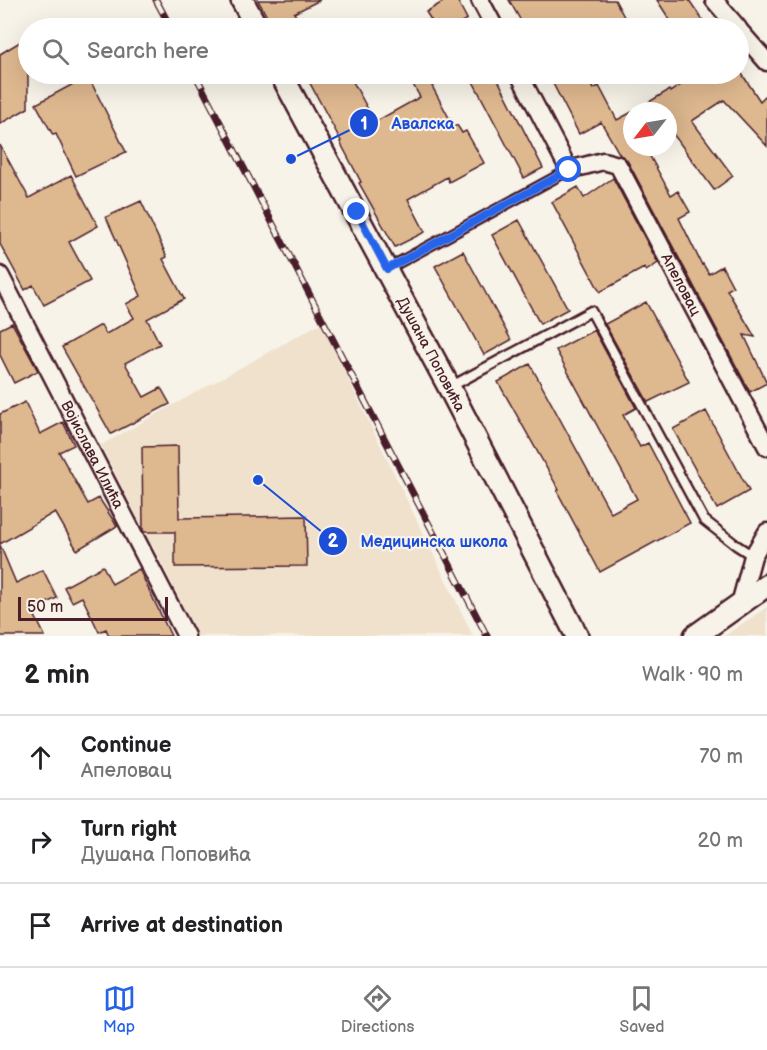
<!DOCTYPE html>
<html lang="en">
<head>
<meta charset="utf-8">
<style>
  :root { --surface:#fff; --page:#f6f6f6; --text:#202124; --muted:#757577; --line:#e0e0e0; --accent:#2563eb }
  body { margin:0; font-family:"Balsamiq Sans",sans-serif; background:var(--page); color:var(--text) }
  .compass { position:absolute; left:623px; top:102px; width:54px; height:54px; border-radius:50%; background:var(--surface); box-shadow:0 6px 24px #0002; rotate:239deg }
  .scale { position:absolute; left:18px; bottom:15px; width:150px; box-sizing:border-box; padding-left:6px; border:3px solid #4a1f2b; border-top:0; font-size:16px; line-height:21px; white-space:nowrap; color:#4a1f2b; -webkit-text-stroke:4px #f7f3e8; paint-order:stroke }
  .stop { position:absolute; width:18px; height:18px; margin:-14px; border:4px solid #2563eb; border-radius:50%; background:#fff }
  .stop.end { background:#2563eb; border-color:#fff; box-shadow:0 2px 6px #0008 }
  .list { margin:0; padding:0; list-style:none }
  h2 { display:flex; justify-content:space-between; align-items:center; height:78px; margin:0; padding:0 24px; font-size:26px }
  h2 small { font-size:20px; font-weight:400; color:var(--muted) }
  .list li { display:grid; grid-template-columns:39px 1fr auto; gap:18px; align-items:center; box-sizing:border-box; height:84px; padding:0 24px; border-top:2px solid var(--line) }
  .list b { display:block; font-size:22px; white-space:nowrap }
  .list p { margin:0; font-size:20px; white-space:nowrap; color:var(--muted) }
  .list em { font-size:20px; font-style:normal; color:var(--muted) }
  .icon { flex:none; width:33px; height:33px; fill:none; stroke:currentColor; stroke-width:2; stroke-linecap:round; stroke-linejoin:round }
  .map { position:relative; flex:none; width:767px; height:636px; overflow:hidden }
  .search { position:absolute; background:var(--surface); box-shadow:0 6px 24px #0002; left:18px; right:18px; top:18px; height:66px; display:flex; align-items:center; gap:15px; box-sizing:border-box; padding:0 21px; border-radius:33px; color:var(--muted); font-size:22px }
  .sheet { height:330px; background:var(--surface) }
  nav { display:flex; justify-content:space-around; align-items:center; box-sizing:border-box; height:84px; border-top:2px solid var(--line); background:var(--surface); font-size:16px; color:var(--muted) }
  nav a { display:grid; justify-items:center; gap:3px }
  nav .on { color:var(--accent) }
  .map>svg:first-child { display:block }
</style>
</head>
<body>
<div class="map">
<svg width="767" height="636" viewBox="0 0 767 636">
  <rect width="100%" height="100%" fill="#f7f3e8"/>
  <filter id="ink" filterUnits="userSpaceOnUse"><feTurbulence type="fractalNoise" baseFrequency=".0167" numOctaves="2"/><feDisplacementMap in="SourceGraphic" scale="12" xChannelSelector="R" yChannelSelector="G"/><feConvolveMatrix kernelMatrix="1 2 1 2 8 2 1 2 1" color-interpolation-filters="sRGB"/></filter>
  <g filter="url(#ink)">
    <path fill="#f0e1cd" d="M321,323L473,636H198L153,546L140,535L136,515L101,445Z
      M767,607V636H724Z"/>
    <path fill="#deb88f" stroke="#4a1f2b" stroke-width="1.5" d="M258,0H320L294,13L303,28H273Z
      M446,0H457L467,19L451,28H436L426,12Z
      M509,0H615L630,28H525Z
      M657,0H689L708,28H675Z
      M28,37V108L0,124V54Z
      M738,68L760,101L767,94V146L724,100L692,121L733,176L714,190L668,127V111H656L649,102L669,90L670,92L698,74H738Z
      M305,74H347L351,81L352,80L375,122L420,97L407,74H454L432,86L454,127L457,125L462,133L466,131L484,163L449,182L447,177L408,199L425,232L395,247L359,183L361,182L340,142L341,141Z
      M469,74H495L543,168L524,178Z
      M548,74H584L593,89L599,86L617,120L632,112V147H645L671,195L678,191L690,212L679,218L702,265L703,264L709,274L722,266L733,287L727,290L755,337L744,335L767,383L750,392L627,160L620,155L601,122L579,134Z
      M88,76L126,152L76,176L56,134L53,135L36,104Z
      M0,145L29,198L71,175L98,226L69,242L90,281L44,305L33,285L25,290L0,244Z
      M613,178L658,263L646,271L644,268L600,292L552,202L578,187L584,198Z
      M141,201L167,257L163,259L184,299L147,319L160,344L125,363L144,397L161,388L170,404L111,434L62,347L101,325L106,334L134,318L126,304L141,296L106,217Z
      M519,220L568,309L540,324L492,235Z
      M463,251L511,340L484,355L435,266Z
      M646,302L689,382L648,402L605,324Z
      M12,323L38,371L14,383L0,355V329Z
      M594,330L636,408L623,415L640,447L648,443L690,523L600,572L557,491L559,490L498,382L530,364L611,513L637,499L556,350Z
      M25,402L40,434L63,422L74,445L59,452L88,504L99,498L117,526L77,550L55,512L0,544V414Z
      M706,411L749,491L717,509L673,429Z
      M178,446L179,518L306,516L307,566L175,567V532H144L143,530L142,447Z
      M0,545L16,583L43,570L57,598L32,610L45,636H0Z
      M103,566L112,584L139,569L171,636H109L106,629L99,632L82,597L72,602L64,587Z"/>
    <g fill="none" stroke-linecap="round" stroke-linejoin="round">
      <g stroke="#4a1f2b" stroke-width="13">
        <path id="service" d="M387,269L569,170
          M450,387L591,311L704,520L736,545L753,556"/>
      </g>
      <g stroke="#4a1f2b" stroke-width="21">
        <g id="minor">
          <path d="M480,0L495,28"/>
          <path d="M714,0L738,28"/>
          <path d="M738,29L767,62"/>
          <path id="s1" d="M519,74L569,170L603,161L618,165L767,447"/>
          <path id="s2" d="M0,275L186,636"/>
          <path d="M740,604L753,556L767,532"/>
        </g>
      </g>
      <g stroke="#4a1f2b" stroke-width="26">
        <g id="tertiary">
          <path d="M242,0L257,28"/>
          <path id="s3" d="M281,74L449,387L577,636"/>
          <path d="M695,636L767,585"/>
        </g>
      </g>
      <use href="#service" stroke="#f7f3e8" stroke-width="8"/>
      <use href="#minor" stroke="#f7f3e8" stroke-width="16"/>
      <use href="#tertiary" stroke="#f7f3e8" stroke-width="21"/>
      <g stroke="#4a1f2b" stroke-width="7">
        <path id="rail" d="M156,0L171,28
          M195,74L487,636"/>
      </g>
      <use href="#rail" stroke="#f7f3e8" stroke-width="4.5" stroke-dasharray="14" stroke-linecap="butt"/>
    </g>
  </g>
  <g fill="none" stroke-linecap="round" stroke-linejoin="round" filter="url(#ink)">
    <path stroke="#2563eb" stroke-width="8" d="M357,212L387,269L569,170"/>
  </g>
  <g text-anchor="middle" stroke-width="4.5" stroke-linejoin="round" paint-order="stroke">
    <g font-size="15" fill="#4a1f2b" stroke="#f7f3e8">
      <text dy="5" stroke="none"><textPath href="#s1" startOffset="294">Апеловац</textPath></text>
      <text dy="5" stroke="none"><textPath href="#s3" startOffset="318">Душана Поповића</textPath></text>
      <text dy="5" stroke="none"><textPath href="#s2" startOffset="202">Војислава Илића</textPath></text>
    </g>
  </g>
  <path fill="none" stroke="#1d4ed8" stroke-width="2" d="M291 159L364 123M258 480L333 541"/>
  <g fill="#1d4ed8" stroke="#f7f3e8" stroke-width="2">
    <circle cx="291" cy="159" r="6"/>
    <circle cx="258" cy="480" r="6"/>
    <circle cx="364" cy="123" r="15"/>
    <circle cx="333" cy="541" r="15"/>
  </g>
  <g font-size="18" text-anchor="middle" font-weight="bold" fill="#fff">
    <text x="364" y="130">1</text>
    <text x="333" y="547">2</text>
  </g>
  <g font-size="16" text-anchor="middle" font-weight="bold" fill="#1d4ed8" stroke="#f7f3e8" stroke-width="4.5" stroke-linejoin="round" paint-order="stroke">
    <text x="423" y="129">Авалска</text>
    <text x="434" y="547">Медицинска школа</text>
  </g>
</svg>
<svg class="compass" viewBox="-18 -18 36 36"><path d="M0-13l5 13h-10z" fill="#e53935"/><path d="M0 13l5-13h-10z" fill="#757577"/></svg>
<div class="scale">50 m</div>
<div class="stop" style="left:569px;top:170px"></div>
<div class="stop end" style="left:357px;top:212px"></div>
<div class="search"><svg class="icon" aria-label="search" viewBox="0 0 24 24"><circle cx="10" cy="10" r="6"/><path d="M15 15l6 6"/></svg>Search here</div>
</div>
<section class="sheet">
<h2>2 min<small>Walk · 90 m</small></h2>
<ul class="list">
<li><svg class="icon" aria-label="ahead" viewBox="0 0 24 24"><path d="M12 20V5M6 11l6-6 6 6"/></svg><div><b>Continue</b><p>Апеловац</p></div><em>70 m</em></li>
<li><svg class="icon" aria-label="right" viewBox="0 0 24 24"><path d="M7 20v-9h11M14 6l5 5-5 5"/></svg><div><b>Turn right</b><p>Душана Поповића</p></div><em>20 m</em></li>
<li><svg class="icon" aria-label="arrive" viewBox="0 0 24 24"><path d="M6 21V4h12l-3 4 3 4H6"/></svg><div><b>Arrive at destination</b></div></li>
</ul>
</section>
<nav>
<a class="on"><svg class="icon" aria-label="map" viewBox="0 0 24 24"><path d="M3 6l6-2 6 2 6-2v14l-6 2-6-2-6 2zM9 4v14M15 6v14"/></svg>Map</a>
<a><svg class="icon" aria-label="directions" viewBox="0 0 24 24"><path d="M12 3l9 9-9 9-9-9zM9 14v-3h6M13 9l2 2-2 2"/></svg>Directions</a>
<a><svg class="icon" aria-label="saved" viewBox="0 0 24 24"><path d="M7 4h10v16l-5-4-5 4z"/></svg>Saved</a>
</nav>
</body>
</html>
